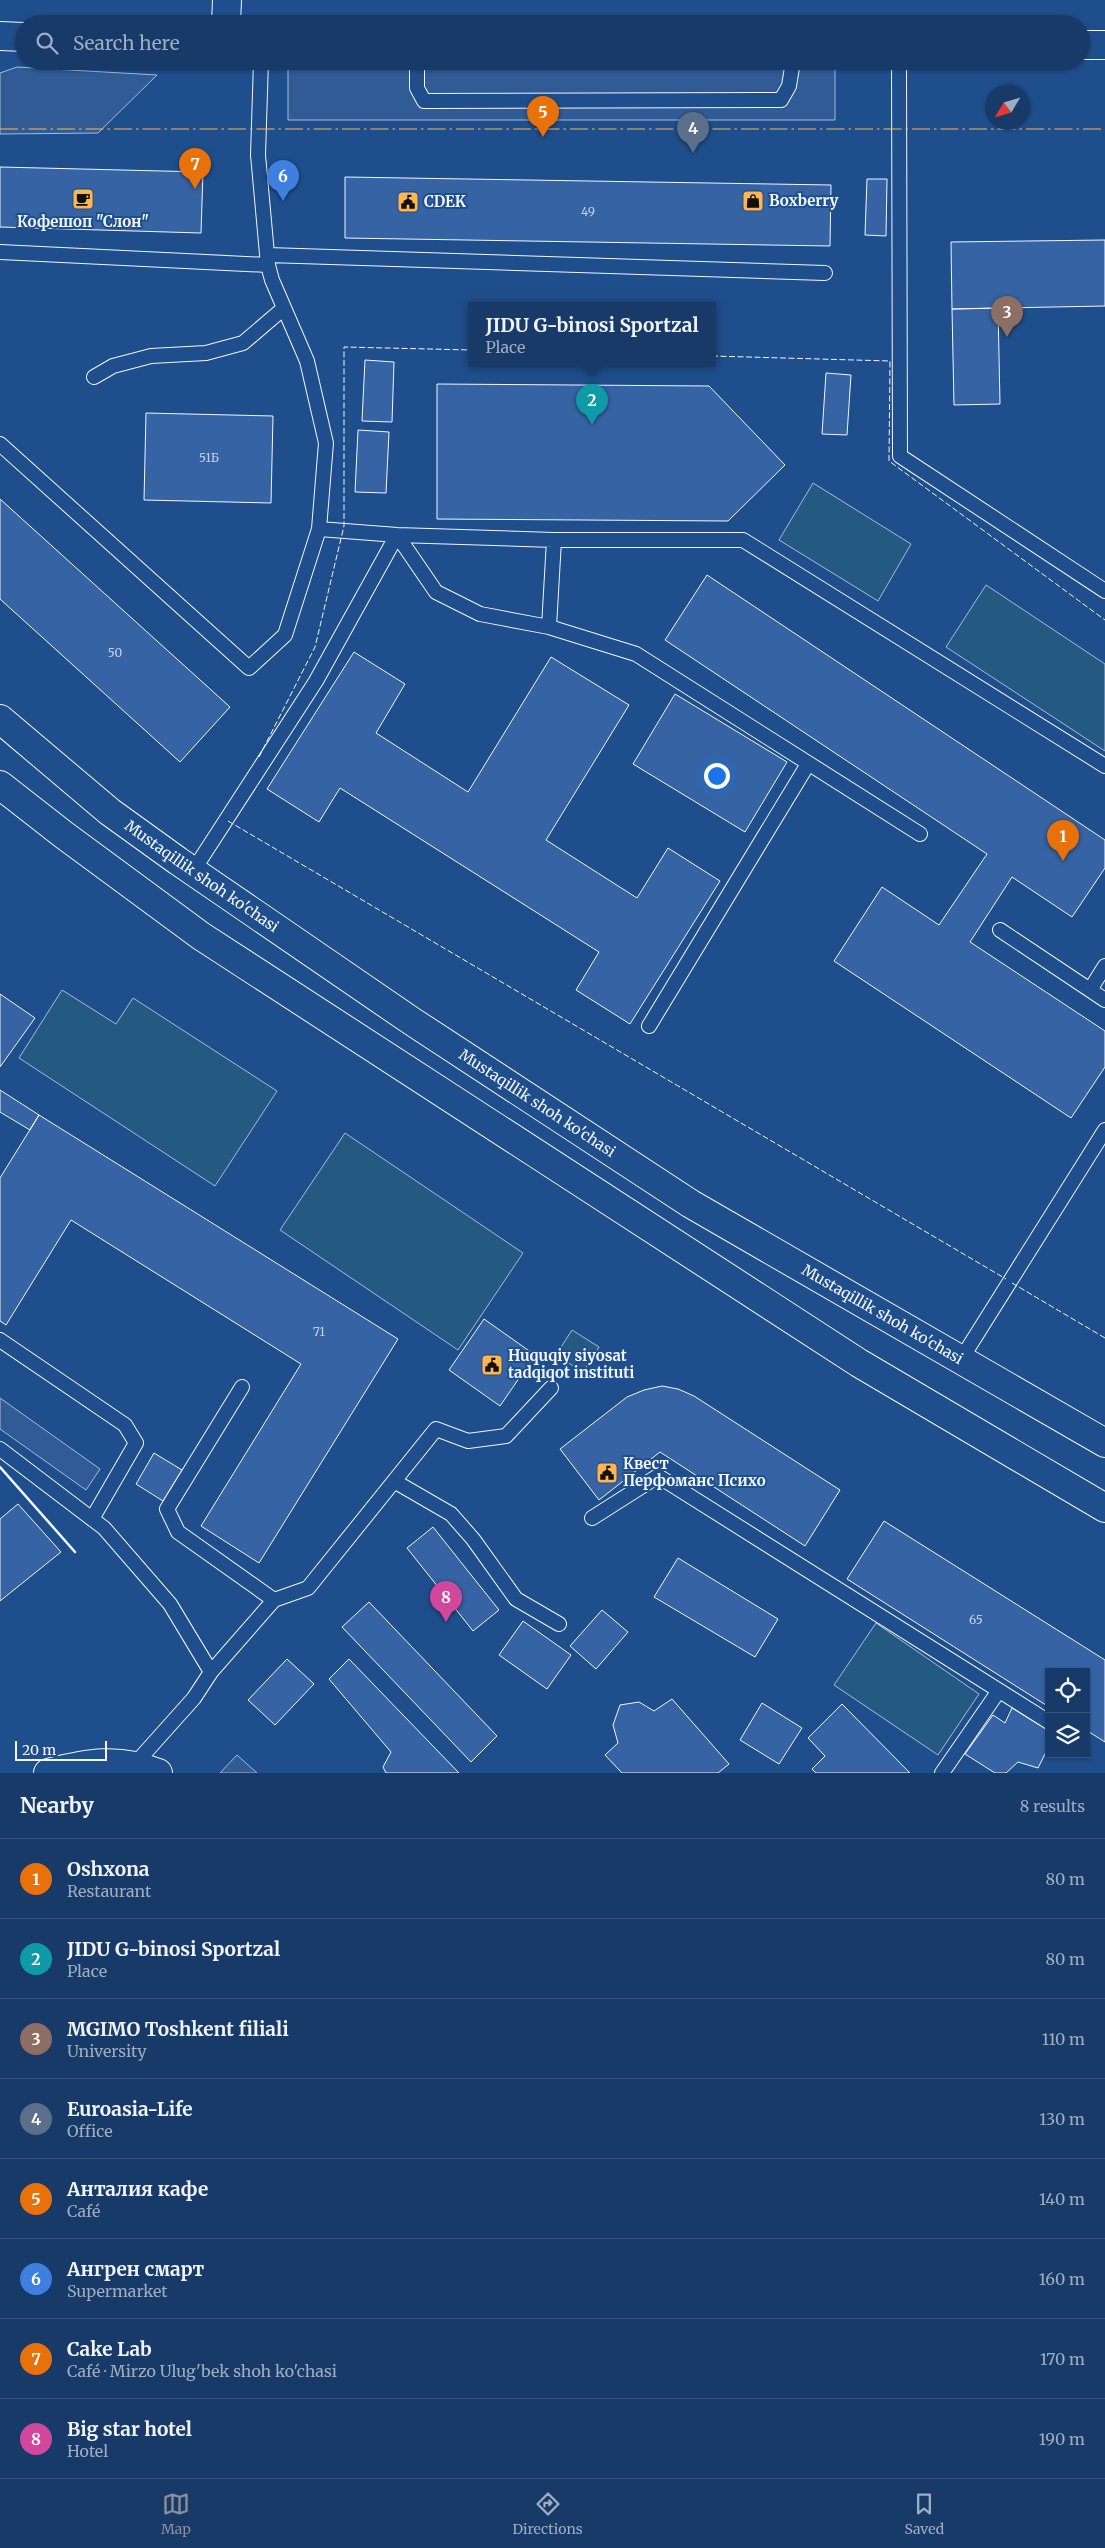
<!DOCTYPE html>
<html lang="en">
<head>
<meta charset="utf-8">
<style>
  :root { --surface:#173a69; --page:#244571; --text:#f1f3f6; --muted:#9eadc0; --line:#36547d; --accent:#8c9099 }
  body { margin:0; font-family:Merriweather,serif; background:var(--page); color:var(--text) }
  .controls { position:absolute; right:15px; bottom:15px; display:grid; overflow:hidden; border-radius:0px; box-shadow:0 1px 4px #0004 }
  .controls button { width:45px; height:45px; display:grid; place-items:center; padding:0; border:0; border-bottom:1px solid var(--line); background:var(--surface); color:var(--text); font:25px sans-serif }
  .compass { position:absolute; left:985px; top:85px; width:45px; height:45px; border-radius:50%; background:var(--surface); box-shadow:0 1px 4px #0004; rotate:232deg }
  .scale { position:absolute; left:15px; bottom:12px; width:92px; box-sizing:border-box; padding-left:5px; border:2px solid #f2f6ff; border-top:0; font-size:14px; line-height:18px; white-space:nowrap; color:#f2f6ff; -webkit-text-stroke:4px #1f4e8c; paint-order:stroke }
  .you { position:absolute; left:716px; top:775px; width:18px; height:18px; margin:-12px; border:4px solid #fff; border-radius:50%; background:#1a73e8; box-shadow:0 0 0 8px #1a73e833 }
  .badge { display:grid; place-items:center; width:32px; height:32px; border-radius:50%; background:var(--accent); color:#fff; font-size:16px; font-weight:700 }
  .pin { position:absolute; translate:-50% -41px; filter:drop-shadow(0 1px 2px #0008) }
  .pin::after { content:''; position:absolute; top:26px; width:18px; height:15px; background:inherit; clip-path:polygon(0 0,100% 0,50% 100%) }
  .popup { position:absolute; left:468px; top:302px; width:248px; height:65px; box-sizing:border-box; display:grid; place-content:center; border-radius:0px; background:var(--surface); filter:drop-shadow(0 1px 4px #0005); font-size:16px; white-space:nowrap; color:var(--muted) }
  .popup b { font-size:19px; color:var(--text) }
  .popup::after { content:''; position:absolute; left:50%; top:100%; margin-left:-10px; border:10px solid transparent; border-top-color:var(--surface) }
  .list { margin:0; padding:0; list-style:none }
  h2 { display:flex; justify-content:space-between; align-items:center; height:65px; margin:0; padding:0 20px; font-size:21px }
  h2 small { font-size:16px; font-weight:400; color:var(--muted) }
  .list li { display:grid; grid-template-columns:32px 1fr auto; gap:15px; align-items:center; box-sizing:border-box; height:80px; padding:0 20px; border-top:1px solid var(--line) }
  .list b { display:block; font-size:19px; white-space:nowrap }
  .list p { margin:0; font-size:16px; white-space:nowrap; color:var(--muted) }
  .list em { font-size:16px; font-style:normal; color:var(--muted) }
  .icon { flex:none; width:28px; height:28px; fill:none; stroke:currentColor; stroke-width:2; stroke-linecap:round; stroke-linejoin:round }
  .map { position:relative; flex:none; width:1105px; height:1773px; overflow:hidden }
  .search { position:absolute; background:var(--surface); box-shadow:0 1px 4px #0004; left:15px; right:15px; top:15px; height:55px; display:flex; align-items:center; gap:12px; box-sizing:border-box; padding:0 18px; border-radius:28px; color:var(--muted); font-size:19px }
  .sheet { height:705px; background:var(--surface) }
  nav { display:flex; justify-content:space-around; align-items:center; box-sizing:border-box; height:70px; border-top:1px solid var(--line); background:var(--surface); font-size:14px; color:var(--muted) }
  nav a { display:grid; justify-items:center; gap:2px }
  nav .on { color:var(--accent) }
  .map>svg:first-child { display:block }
</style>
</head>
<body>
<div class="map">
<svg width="1105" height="1773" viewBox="0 0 1105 1773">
  <rect width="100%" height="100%" fill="#1f4e8c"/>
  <path fill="#245a82" stroke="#a8bbd7" d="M813,483L911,544L878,601L779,540Z
    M986,585L1105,664V751L946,647Z
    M62,990L116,1024L133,998L277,1091L215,1186L19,1058Z
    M345,1133L523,1253L458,1350L280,1230Z
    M572,1330L599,1347L583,1372L556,1355Z
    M876,1623L979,1694L938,1755L834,1685Z"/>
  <path fill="#305b95" stroke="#a8bbd7" d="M288,66H835V120H288Z
    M17,67L157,75L98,133L0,134V73Z
    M0,1398L100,1469L86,1490L0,1429Z
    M237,1755L257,1773H220Z"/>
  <path fill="#3563a3" stroke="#f2f6ff" d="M0,167L203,172L201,233L0,227Z
    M345,177L831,185L830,246L345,238Z
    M867,179H887L886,236L865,235Z
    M1105,240V306L952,309L951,242Z
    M998,308L1000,404L954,405L952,309Z
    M365,360L394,362L392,422L362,421Z
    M826,373L851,375L847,435L822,434Z
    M437,384L709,386L785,465L728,521L437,519Z
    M146,413L273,416L271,503L144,500Z
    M358,430L389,432L386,493L355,492Z
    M0,499L230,707L180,762L0,599Z
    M707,575L1105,840V868L1072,917L1012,877L970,942L1105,1031V1067L1071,1118L834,961L882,887L939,925L987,854L665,640Z
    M354,652L405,684L376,733L468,792L551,657L629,705L546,840L637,898L668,848L720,881L630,1024L576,990L599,952L340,788L319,822L267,789Z
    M675,694L787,762L745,832L633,764Z
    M0,994L35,1018L0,1067Z
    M0,1090L39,1115L30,1130L0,1112Z
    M39,1115L398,1339L259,1563L201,1526L301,1364L71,1220L6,1325L0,1321V1178Z
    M484,1319L535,1355L500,1406L449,1370Z
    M662,1386L678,1389L694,1396L840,1490L805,1546L660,1452L599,1500L560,1449L627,1397L644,1390Z
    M154,1453L182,1470L163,1501L136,1484Z
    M18,1504L61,1552L0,1601V1519Z
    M884,1521L1105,1660V1742L1086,1730V1672H1049V1707L847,1579Z
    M433,1527L499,1610L473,1631L407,1548Z
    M678,1558L778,1619L755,1657L654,1597Z
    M369,1602L497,1736L471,1762L342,1627Z
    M602,1610L628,1632L596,1669L570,1646Z
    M523,1621L571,1655L547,1689L499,1655Z
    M287,1659L314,1684L275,1725L248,1700Z
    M349,1659L459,1773H386L383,1767L391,1752L329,1679Z
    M672,1699L729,1764L718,1773H622L605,1755L618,1743L613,1725L620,1705L639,1702L654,1711Z
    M762,1703L802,1728L779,1764L740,1740Z
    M842,1704L910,1773H816L812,1769L825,1756L808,1738Z
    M1012,1708L1049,1731V1746L1038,1768L1018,1762L1006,1773H995L965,1754L993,1715L1005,1723Z"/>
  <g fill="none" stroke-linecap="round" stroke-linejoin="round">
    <g stroke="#f2f6ff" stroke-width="16">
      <path id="lane" d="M417,61V88L424,101L781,100L789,86L793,61
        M899,61L900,456L1105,591
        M0,252L268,265
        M268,255L825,273
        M94,377L113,366L151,356L206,353L243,343L284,308
        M0,444L249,668L285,635L319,529L326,443L307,361L272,280L268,265L258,155L261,61
        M319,529L397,535L554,540H743L1105,766
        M549,627L636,654L920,834
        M193,871L316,681L397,535L436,592L480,614L549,627L554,540
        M1000,930L1090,990
        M1105,966L1090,990L1105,1000
        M649,1026L808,764
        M0,1340L125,1425L136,1443L92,1519
        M960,1361L1105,1130
        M242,1387L167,1509L178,1532L274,1600
        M0,1449L104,1528L170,1604L211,1672
        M394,1481L451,1514L473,1539L516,1599L559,1624
        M592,1518L658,1476L1049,1722
        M135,1764L194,1698L211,1672L274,1600L308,1588L436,1429L468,1441L506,1436L551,1388
        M942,1773L998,1692"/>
    </g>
    <g stroke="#f2f6ff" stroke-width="30">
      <path id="secondary" d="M48,1773C87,1763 119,1757 158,1773"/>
    </g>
    <g stroke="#f2f6ff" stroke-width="30">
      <g id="primary">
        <path d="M226,24L227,0"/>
        <path d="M0,36L24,37"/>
        <path d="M1081,45H1105"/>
        <path id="s1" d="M0,719L110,812L178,861L413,1022L691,1204L1105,1443"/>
        <path d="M0,785L64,835L201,936L859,1363L1105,1508"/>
      </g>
    </g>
    <use href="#lane" stroke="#1f4e8c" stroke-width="14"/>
    <use href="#secondary" stroke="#1f4e8c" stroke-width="28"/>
    <use href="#primary" stroke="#1f4e8c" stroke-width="28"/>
    <path stroke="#f2f6ff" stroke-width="1" stroke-dasharray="6 2.5" stroke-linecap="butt" d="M712,356L890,361L889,461L1105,620
      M259,757L315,647L344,526V347L472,350
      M228,821L1006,1279
      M1012,1283L1105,1338"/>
    <path stroke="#f2f6ff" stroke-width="2.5" d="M0,1467L75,1552"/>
    <path stroke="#ffb74d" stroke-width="1" stroke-dasharray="18 4 2.5 4" stroke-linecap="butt" d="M0,129H1105"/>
  </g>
  <defs>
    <g id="cafe-square" transform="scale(1.125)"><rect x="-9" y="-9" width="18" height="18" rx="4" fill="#ffb74d" stroke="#1f4e8c"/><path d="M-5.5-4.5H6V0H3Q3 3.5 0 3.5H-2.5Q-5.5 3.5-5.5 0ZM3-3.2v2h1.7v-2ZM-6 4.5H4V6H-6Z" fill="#111"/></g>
    <g id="shop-square" transform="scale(1.125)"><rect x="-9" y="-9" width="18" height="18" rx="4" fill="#ffb74d" stroke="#1f4e8c"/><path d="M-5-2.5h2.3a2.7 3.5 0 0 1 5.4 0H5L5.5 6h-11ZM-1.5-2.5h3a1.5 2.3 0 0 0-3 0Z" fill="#111"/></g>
    <g id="civic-square" transform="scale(1.125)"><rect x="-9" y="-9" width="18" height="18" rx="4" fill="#ffb74d" stroke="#1f4e8c"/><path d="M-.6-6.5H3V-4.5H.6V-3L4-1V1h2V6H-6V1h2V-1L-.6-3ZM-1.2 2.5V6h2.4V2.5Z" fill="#111"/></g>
  </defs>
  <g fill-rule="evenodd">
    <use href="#cafe-square" x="83" y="199"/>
    <use href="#shop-square" x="753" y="201"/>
    <use href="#civic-square" x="408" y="202"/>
    <use href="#civic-square" x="492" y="1365"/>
    <use href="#civic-square" x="607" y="1473"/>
  </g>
  <g text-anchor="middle" stroke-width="4" stroke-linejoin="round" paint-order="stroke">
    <g font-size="12" fill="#c3d1e8">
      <text x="588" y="216">49</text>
      <text x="209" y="462">51Б</text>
      <text x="115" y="657">50</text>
      <text x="319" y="1336">71</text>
      <text x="976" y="1624">65</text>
    </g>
    <g font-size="15" font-weight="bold" fill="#f2f6ff" stroke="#1f4e8c" text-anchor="start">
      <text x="769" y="206">Boxberry</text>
      <text x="424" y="207">CDEK</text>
      <text x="83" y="227" text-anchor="middle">Кофешоп "Слон"</text>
      <text x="508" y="1361">Huquqiy siyosat<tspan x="508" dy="17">tadqiqot instituti</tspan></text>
      <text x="623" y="1469">Квест<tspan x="623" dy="17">Перфоманс Психо</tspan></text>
    </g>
    <g font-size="15" fill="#f2f6ff" stroke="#1f4e8c">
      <text dy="5" stroke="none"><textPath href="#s1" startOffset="256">Mustaqillik shoh ko'chasi</textPath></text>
      <text dy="5" stroke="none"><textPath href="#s1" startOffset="661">Mustaqillik shoh ko'chasi</textPath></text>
      <text dy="5" stroke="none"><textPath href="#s1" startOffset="1066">Mustaqillik shoh ko'chasi</textPath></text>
    </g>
  </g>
</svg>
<div class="controls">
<button><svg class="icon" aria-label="locate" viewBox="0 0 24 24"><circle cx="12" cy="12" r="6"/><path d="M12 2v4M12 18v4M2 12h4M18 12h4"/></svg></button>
<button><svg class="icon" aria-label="layers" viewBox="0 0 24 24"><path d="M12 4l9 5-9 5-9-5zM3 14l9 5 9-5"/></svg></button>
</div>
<svg class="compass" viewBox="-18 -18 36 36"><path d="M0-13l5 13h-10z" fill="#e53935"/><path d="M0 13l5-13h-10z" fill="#9eadc0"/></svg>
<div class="scale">20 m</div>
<div class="you"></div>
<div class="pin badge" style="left:1063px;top:861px;background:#e8710a">1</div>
<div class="pin badge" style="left:592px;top:425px;background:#0f9aa8">2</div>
<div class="popup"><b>JIDU G-binosi Sportzal</b>Place</div>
<div class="pin badge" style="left:1007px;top:337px;background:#8d6e63">3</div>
<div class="pin badge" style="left:693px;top:153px;background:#5c6f8a">4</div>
<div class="pin badge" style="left:543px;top:137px;background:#e8710a">5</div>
<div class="pin badge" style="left:283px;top:201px;background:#3f7fe0">6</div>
<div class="pin badge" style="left:195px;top:189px;background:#e8710a">7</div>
<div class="pin badge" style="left:446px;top:1622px;background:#d1479c">8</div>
<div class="search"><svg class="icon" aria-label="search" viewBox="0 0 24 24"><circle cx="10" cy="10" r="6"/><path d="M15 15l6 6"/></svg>Search here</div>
</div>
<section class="sheet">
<h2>Nearby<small>8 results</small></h2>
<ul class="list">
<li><span class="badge" style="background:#e8710a">1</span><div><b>Oshxona</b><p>Restaurant</p></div><em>80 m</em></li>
<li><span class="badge" style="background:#0f9aa8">2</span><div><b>JIDU G-binosi Sportzal</b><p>Place</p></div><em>80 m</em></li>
<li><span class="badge" style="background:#8d6e63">3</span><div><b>MGIMO Toshkent filiali</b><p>University</p></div><em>110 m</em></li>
<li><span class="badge" style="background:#5c6f8a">4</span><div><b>Euroasia-Life</b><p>Office</p></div><em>130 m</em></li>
<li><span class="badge" style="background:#e8710a">5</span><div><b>Анталия кафе</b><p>Café</p></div><em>140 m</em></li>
<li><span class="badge" style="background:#3f7fe0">6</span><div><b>Ангрен смарт</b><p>Supermarket</p></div><em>160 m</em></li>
<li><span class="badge" style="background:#e8710a">7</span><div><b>Cake Lab</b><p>Café · Mirzo Ulug'bek shoh ko'chasi</p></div><em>170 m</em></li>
<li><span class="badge" style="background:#d1479c">8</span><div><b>Big star hotel</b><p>Hotel</p></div><em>190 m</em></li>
</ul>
</section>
<nav>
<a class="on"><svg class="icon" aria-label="map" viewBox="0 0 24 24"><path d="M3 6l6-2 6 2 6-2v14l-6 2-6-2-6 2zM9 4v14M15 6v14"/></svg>Map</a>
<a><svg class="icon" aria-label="directions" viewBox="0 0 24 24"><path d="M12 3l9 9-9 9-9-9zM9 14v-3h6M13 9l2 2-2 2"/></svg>Directions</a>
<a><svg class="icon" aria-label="saved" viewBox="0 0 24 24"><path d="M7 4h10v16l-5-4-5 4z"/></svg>Saved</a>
</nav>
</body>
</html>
